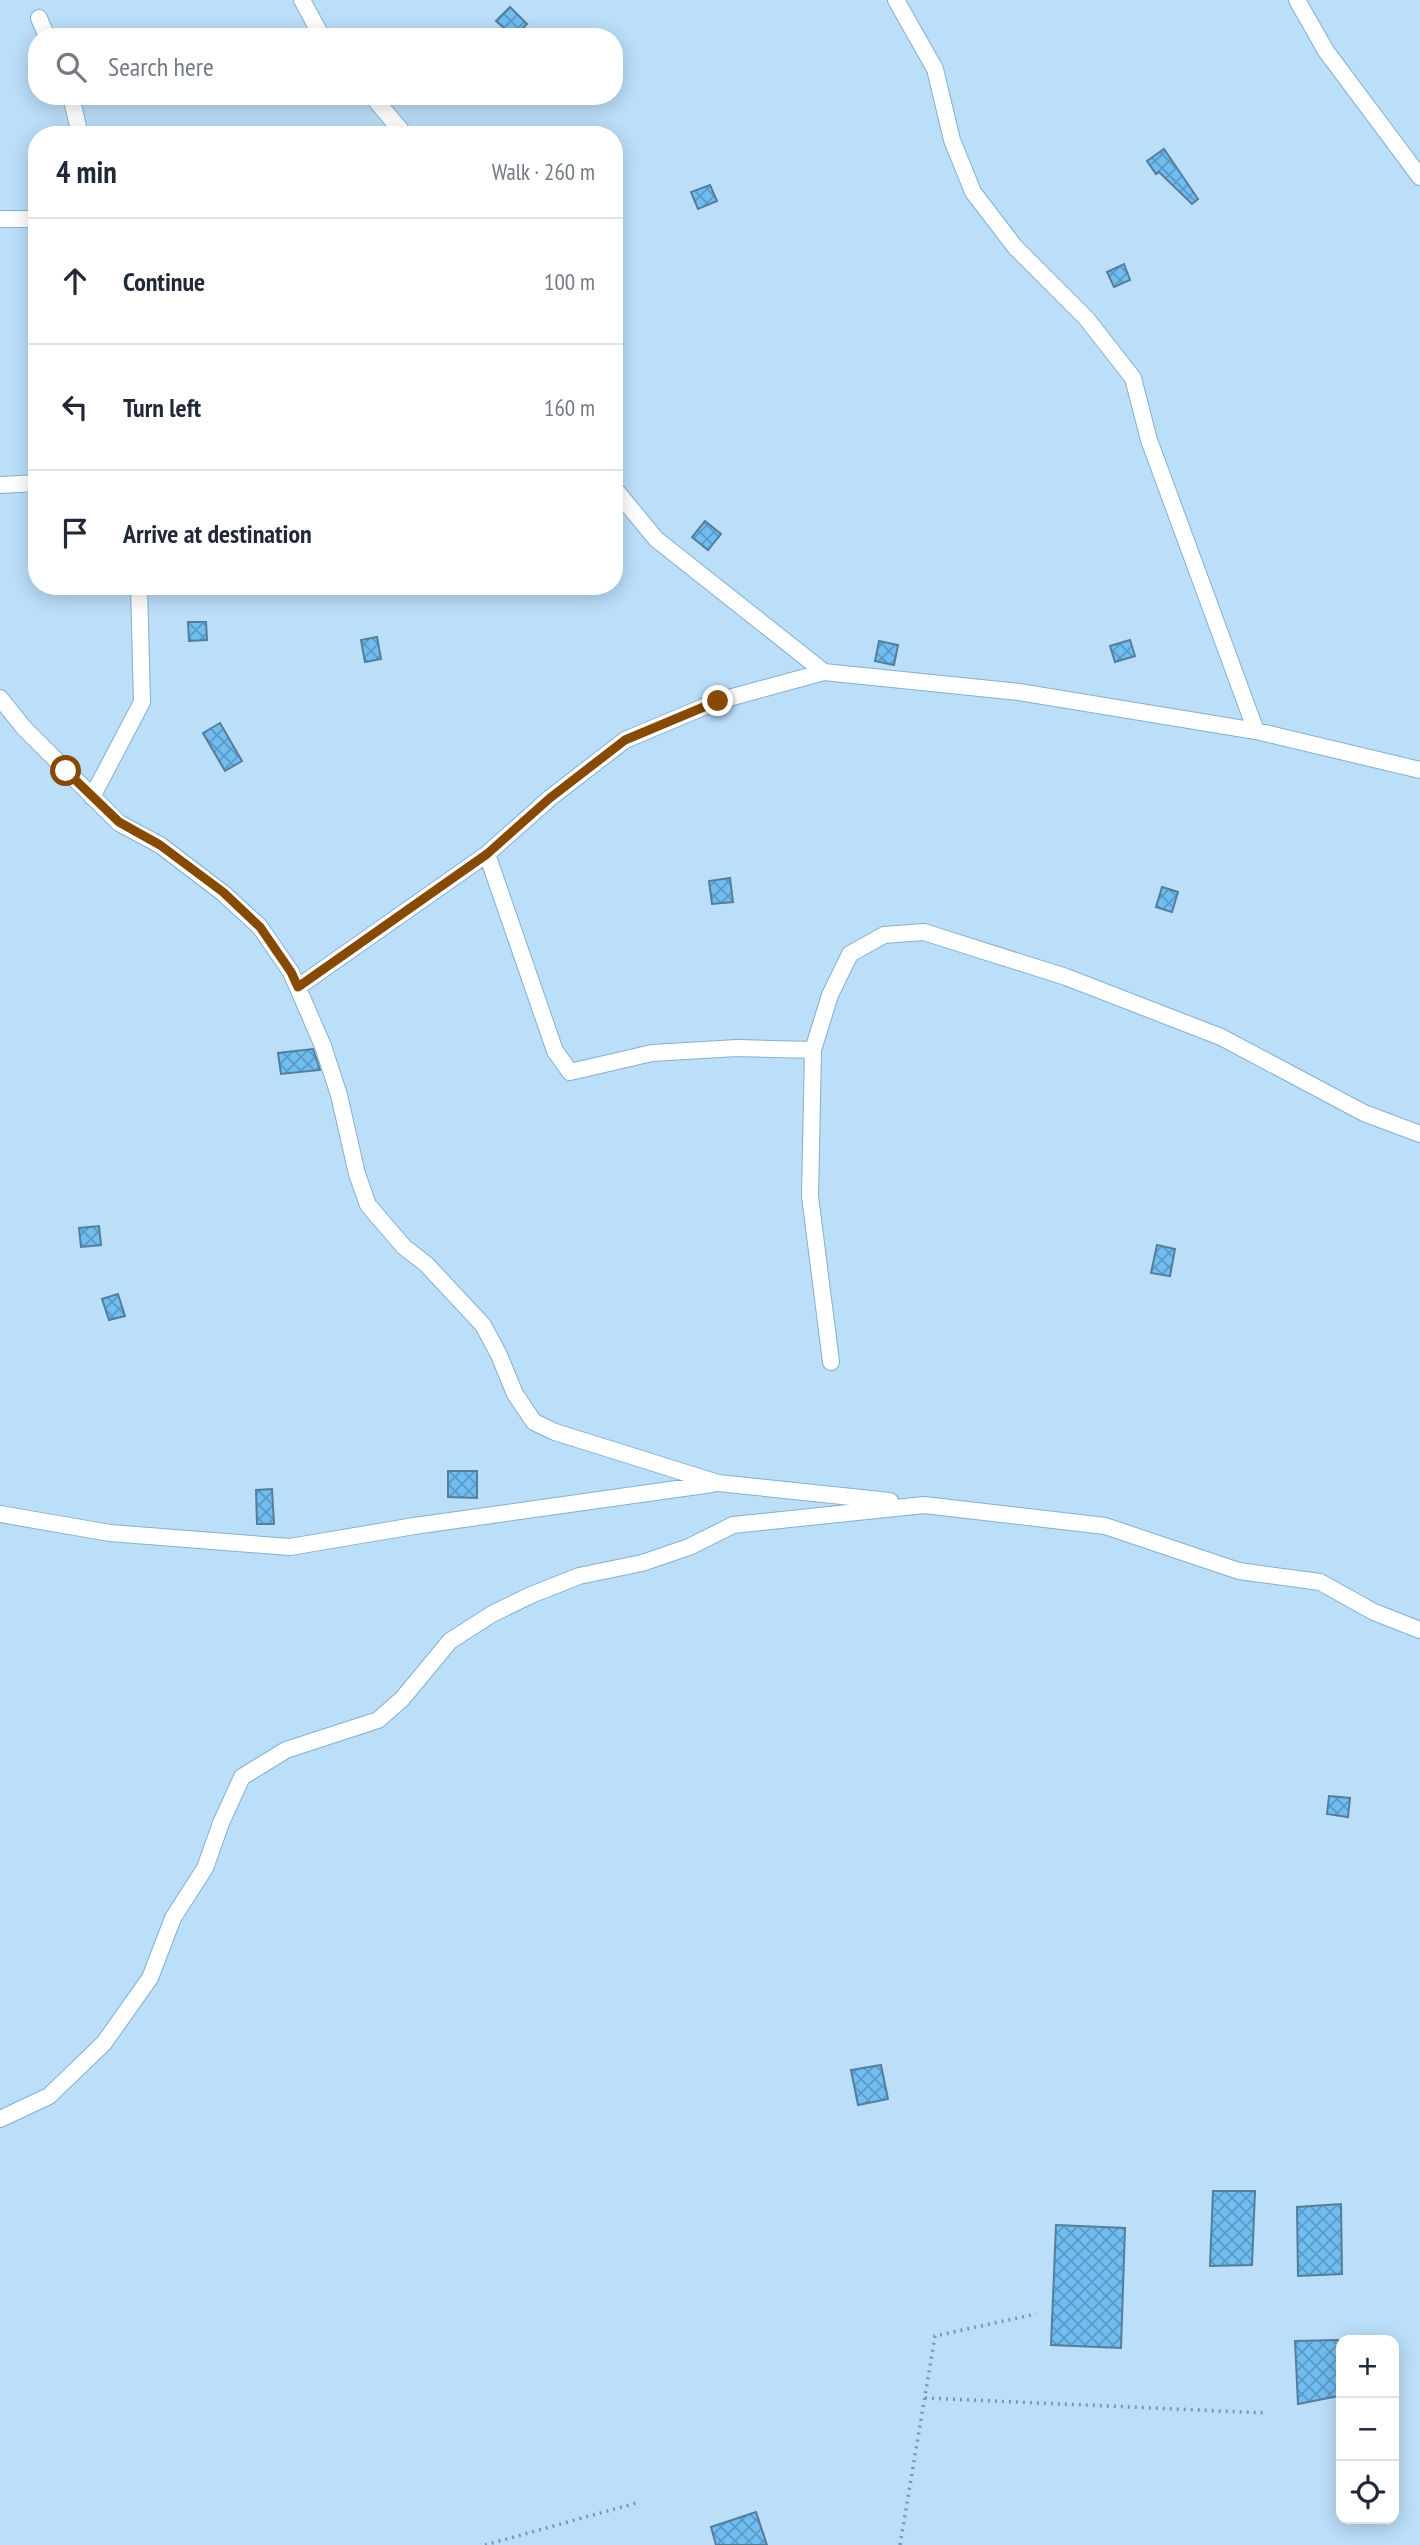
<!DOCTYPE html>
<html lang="en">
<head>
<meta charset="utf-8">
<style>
  :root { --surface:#fff; --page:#f6f6f7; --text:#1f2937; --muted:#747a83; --line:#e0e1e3 }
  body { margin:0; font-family:"PT Sans Narrow",sans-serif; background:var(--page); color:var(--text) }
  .controls { position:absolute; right:21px; bottom:21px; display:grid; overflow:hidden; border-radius:14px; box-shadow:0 4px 18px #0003 }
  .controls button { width:63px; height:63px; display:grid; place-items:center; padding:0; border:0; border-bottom:2px solid var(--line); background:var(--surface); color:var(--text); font:35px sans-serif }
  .stop { position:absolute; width:21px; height:21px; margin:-16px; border:5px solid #864a04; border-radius:50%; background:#fff }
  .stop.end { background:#864a04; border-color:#fff; box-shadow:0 2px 7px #0008 }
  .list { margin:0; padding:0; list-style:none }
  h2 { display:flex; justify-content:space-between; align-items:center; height:91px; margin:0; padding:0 28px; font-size:30px }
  h2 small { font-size:23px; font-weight:400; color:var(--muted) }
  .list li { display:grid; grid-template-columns:46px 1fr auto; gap:21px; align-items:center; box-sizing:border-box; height:126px; padding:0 28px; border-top:2px solid var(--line) }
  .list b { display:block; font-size:26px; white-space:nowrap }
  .list em { font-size:23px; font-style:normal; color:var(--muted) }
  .icon { flex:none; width:38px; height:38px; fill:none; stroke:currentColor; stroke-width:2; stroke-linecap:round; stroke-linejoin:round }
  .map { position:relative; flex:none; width:1420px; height:2545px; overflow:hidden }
  .search { position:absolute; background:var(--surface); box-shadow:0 4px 18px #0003; left:28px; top:28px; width:595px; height:77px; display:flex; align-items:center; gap:18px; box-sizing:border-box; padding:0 24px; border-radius:28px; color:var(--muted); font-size:26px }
  .panel { position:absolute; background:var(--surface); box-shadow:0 4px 18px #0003; left:28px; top:126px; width:595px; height:469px; border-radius:28px }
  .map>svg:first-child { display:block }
</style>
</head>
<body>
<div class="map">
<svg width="1420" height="2545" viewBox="0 0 1420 2545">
  <defs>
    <pattern id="building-cross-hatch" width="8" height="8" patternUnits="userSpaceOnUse" patternTransform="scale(1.75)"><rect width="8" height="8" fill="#70bdf1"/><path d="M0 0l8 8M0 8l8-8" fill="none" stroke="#5b9ac4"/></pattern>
  </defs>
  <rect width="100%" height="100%" fill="#bbdef9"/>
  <path fill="url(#building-cross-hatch)" stroke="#547e9c" stroke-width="2" d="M510,7L527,24L514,37L496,21Z
    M1164,149L1198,199L1192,204L1159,172L1156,174L1147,161Z
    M710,185L717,201L698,209L691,192Z
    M1124,264L1130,280L1114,287L1107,272Z
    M705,521L721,534L708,550L692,537Z
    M188,622H206L207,640L189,641Z
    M377,637L381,659L365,662L361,640Z
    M1130,640L1135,656L1115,662L1110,646Z
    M879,641L898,645L894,665L875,661Z
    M220,723L242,761L225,771L203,733Z
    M730,878L733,902L712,904L709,881Z
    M1162,887L1178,892L1172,912L1156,907Z
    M313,1049L320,1070L281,1074L278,1053Z
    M99,1226L101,1245L81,1247L79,1228Z
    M1157,1245L1175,1249L1170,1276L1151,1273Z
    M118,1294L125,1316L109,1320L102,1299Z
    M448,1471H477V1498L448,1497Z
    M272,1489L274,1524H257L256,1490Z
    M1329,1796L1350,1798L1348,1817L1327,1814Z
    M881,2065L888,2099L858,2105L851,2070Z
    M1213,2191H1255L1252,2265L1210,2266Z
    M1341,2204L1342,2274L1298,2276L1297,2207Z
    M1056,2225L1125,2228L1121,2348L1051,2345Z
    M1338,2340L1339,2396L1298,2404L1295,2341Z
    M756,2512L767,2545H716L711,2527Z"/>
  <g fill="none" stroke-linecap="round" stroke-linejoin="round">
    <g stroke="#84b0cf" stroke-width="18">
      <path id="minor" d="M302,0L322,37
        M896,0L935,69L952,140L973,192L1015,247L1086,318L1133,378L1149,440L1256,731
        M1297,0L1326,51L1420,177
        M39,18L47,37
        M71,96L80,135
        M372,96L405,135
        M0,219H37
        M0,485L37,483
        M614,488L656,539L824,672L1019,692L1256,731L1420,770
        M0,698L24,728L119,823L160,845L223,893L260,927L291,972L323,1046L339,1095L357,1174L368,1205L404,1247L426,1264L483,1325L499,1355L515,1394L534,1422L555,1432L718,1483L890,1501
        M92,797L142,702L139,586
        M487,854L555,1051L570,1072L652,1053L737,1048L813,1050
        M298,987L487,854L550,798L625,740L718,701L824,672
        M831,1362L810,1196L813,1050L830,995L850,954L884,935L924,932L1066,977L1221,1037L1364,1113L1420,1134
        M0,1514L110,1533L290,1547L414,1526L712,1484
        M0,2119L49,2096L104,2043L150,1978L173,1918L205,1868L221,1823L242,1777L286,1750L378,1720L402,1699L450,1641L492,1614L531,1595L579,1576L642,1563L689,1547L733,1525L924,1505L1105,1526L1239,1571L1320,1582L1374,1612L1420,1630"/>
    </g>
    <path stroke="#7a97ac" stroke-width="3.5" stroke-dasharray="2 5" stroke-linecap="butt" d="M925,2398L1267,2413
      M485,2545L640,2502
      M900,2545L935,2336L1036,2314"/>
    <use href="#minor" stroke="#fff" stroke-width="16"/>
  </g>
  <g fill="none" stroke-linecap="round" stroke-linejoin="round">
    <path stroke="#864a04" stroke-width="9" d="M66,771L119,822L160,845L223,892L260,927L291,972L298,987L487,854L550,798L625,740L718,701"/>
  </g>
</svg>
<div class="controls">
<button>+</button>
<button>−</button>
<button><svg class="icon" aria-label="locate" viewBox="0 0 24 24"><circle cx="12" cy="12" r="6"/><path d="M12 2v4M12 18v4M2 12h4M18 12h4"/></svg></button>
</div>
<div class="stop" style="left:66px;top:771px"></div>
<div class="stop end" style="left:718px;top:701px"></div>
<div class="search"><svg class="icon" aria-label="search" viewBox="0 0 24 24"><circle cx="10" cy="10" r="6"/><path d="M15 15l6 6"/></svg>Search here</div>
<section class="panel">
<h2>4 min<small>Walk · 260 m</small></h2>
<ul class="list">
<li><svg class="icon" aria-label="ahead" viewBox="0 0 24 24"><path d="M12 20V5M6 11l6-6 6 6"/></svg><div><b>Continue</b></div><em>100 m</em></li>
<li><svg class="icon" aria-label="left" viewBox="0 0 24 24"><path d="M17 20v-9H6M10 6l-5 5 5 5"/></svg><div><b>Turn left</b></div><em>160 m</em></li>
<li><svg class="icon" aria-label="arrive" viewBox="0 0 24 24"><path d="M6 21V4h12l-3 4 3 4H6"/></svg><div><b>Arrive at destination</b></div></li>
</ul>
</section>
</div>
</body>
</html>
